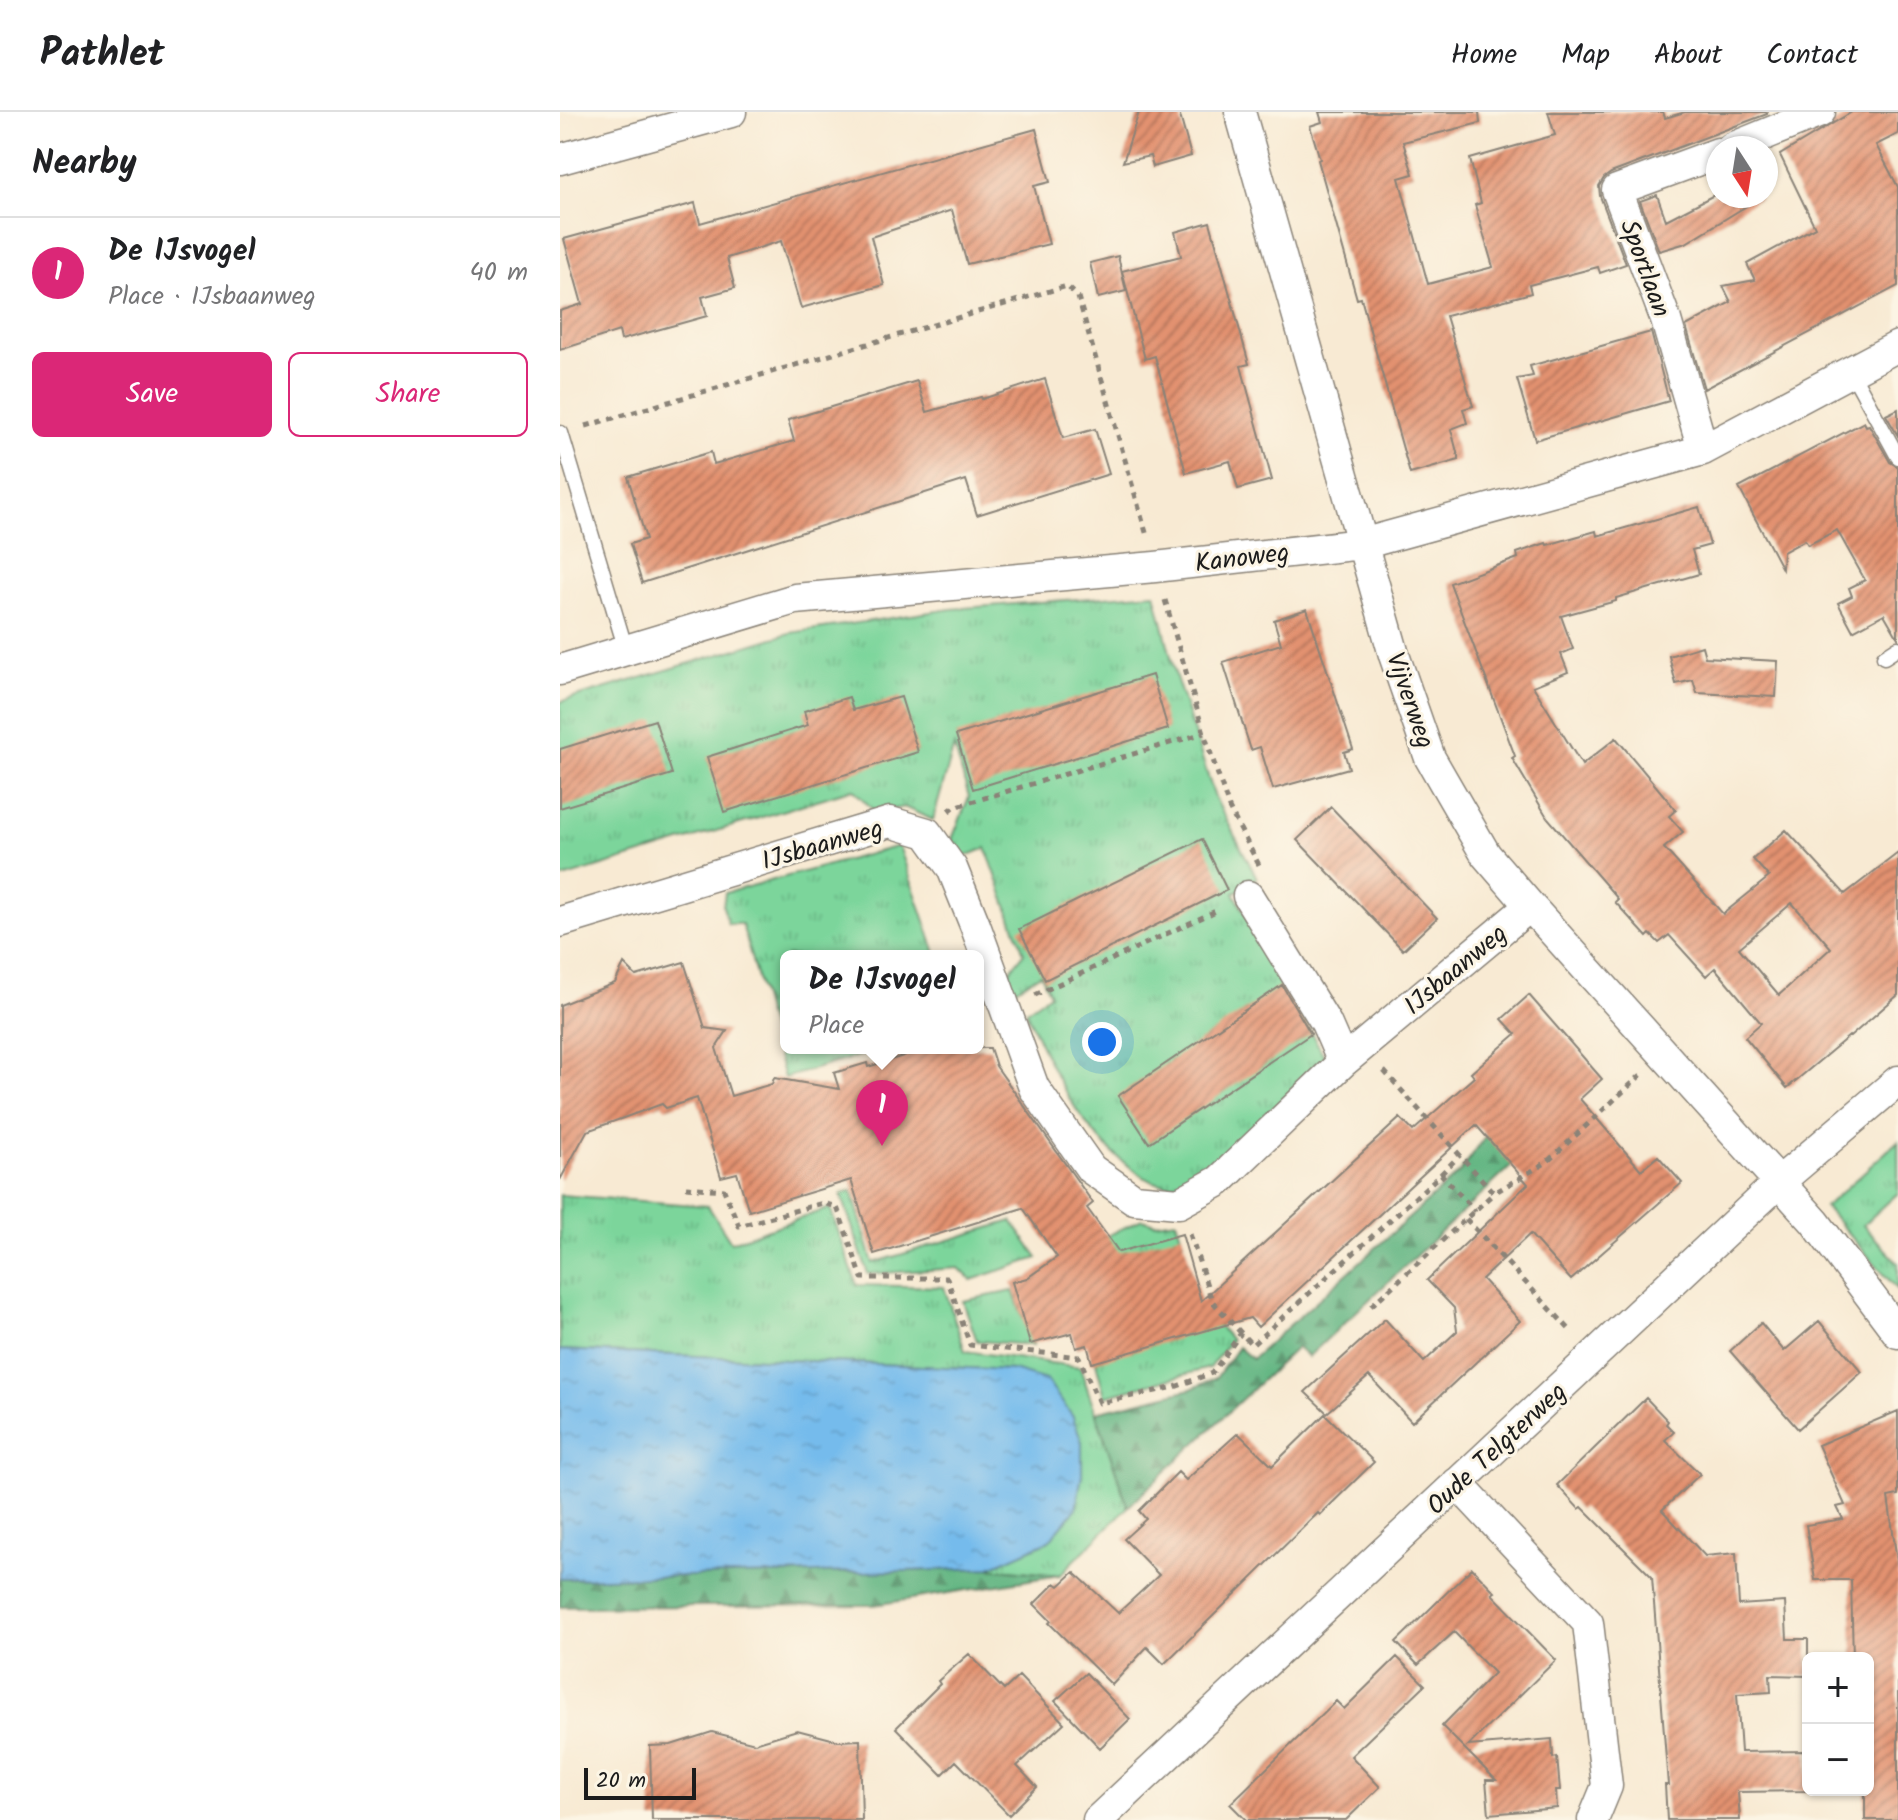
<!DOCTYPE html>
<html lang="en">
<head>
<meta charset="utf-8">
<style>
  :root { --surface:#fff; --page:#f6f6f6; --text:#202124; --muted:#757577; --line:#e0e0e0; --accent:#db2777 }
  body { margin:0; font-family:Kalam,sans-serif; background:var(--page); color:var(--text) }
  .controls { position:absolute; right:24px; bottom:24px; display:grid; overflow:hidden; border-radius:12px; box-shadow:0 2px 6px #0004 }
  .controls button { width:72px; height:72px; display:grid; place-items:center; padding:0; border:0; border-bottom:2px solid var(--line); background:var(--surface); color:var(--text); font:40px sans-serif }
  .compass { position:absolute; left:1146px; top:24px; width:72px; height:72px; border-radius:50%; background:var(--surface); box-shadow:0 2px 6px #0004; rotate:168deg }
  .scale { position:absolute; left:24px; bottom:20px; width:112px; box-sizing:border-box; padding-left:8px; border:4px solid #1c1c1c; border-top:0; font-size:22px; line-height:28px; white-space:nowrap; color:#1c1c1c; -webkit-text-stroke:6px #fcf5e5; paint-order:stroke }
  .you { position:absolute; left:542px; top:930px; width:28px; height:28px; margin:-20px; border:6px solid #fff; border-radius:50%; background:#1a73e8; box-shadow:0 0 0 12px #1a73e833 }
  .badge { display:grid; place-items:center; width:52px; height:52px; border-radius:50%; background:var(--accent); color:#fff; font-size:26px; font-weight:700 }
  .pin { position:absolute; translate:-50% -66px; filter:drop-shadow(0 2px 4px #0008) }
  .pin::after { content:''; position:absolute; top:42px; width:28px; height:24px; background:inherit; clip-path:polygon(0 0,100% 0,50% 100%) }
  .popup { position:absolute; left:220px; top:838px; width:204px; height:104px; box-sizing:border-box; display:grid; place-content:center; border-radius:12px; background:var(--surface); filter:drop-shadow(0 2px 6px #0005); font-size:26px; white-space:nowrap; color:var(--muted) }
  .popup b { font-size:30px; color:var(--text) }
  .popup::after { content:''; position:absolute; left:50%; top:100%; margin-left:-16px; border:16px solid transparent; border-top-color:var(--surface) }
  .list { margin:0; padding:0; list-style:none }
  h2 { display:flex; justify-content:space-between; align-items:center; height:104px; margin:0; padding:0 32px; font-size:34px }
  h2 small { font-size:26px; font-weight:400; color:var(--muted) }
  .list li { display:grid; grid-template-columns:52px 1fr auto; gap:24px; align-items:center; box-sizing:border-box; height:112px; padding:0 32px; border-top:2px solid var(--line) }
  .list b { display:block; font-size:30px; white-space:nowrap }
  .list p { margin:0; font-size:26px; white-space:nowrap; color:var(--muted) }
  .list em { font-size:26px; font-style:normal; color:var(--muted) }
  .actions { display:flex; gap:16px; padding:24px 32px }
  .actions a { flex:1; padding:18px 0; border:2px solid var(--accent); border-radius:12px; text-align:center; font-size:28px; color:var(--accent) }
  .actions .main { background:var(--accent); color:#fff }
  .map { position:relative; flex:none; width:1338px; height:1708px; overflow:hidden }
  header { display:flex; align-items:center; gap:48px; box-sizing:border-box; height:112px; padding:0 40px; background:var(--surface); border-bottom:2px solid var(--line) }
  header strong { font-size:38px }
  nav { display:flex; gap:44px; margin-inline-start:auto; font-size:28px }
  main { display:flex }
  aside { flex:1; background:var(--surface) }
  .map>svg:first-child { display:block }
</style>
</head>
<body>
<header>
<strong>Pathlet</strong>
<nav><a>Home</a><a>Map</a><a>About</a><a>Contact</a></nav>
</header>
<main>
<aside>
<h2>Nearby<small></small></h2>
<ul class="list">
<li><span class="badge">1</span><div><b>De IJsvogel</b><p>Place · IJsbaanweg</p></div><em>40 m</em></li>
</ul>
<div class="actions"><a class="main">Save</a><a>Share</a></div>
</aside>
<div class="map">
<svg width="1338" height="1708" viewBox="0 0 1338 1708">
  <defs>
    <pattern id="grass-tufts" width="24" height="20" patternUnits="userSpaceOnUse" patternTransform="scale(2)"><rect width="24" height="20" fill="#7bd59b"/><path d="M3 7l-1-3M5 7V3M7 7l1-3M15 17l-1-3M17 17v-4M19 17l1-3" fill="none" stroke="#6ab685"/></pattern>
    <pattern id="forest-firs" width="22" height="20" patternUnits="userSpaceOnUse" patternTransform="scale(2)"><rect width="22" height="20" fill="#64b683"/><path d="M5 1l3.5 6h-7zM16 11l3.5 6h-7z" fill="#52936a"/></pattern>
    <pattern id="water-ripples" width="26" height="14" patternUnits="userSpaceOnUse" patternTransform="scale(2)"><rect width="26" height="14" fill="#75bbec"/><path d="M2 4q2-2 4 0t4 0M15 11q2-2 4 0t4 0" fill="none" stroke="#65a0ca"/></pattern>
    <pattern id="building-hatch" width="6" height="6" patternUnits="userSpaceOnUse" patternTransform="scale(2)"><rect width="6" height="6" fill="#e29170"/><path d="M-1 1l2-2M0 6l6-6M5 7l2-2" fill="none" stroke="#b6765b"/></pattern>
  </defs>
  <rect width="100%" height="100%" fill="#fcf5e5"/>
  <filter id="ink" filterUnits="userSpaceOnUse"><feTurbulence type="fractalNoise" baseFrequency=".0125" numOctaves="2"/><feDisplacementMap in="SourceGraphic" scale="16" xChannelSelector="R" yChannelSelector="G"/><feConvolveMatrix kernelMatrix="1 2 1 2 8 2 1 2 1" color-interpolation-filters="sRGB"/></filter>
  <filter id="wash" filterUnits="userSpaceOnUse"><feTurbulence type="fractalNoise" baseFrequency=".006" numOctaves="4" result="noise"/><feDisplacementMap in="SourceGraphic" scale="32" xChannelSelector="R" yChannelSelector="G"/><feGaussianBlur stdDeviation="1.8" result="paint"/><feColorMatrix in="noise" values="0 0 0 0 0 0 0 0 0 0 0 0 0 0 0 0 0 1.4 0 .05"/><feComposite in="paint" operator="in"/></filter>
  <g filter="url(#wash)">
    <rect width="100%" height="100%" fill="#f8ead3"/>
    <path fill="url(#grass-tufts)" stroke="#4c785c" stroke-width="2" d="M595,481L616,565L655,686L697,766L674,781L768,951L647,1062C631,1071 613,1077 594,1070C586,1068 580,1062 573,1057C522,1022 489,955 466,899L490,882L481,862L450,880L445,865L464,841L426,736L402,746L392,727L409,685L394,634L373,708L344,695L316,701L293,677L0,767V590L230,521L391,497Z
      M339,734L377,844H226V936H325L224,966L182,812H168L163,794L165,781Z
      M1338,1029V1081L1303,1113L1338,1151V1178L1265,1095Z
      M292,1079L313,1151L452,1109L478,1146L411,1168L399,1156L308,1162L281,1082Z
      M0,1083L148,1094L171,1130L270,1096L297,1173L384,1175L405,1239L520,1255L568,1395L500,1463L428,1456L489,1429L453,1258L0,1238Z
      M582,1107L595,1111L616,1108L623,1130L535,1147L532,1131Z
      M453,1179L473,1233L417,1229L403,1189Z
      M653,1207L671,1228L649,1256L545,1284L535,1247Z"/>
    <path fill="url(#forest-firs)" stroke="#406950" stroke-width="2" d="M932,1015L957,1049L748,1245L737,1235L568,1395L536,1300L631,1277L656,1266L678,1235L692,1247L900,1060Z
      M428,1456L500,1463L314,1493L0,1495V1467L344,1459Z"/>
    <path fill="url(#water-ripples)" stroke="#486c84" stroke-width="2" d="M0,1238L453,1258L486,1268L513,1305L522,1330V1363L516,1397L489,1429L428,1456L344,1459L0,1467Z"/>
    <g id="blocks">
      <path fill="url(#building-hatch)" fill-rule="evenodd" d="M579,0H619L631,44L593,55L590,44L563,50Z
        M759,0H919L920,11L843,30L853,62L839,66L868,172L933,155L915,93L921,91L910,47L995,23L988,0H1103L1105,6L1125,0H1207V2L1051,61L1044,66L1039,74L1040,84L1066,152L1040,161L1038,155L969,173L971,181L886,204L913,294L903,297L907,311L891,317L899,348L850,362L801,186L797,187L758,48L760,47L750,14L762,10Z
        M1292,0H1338V22L1316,33L1338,75V174L1144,277L1126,214L1171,190L1163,174L1195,168L1187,152L1255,115L1220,43Z
        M476,17L490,70L474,74L489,132L407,152L392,98L311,125L324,173L241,196L221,129L167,146L175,176L142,185L147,204L61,228L59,219L0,238V199L22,192L4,127L135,91L140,111Z
        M1158,81V84L1201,85L1126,131L1099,139L1080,89L1097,83L1106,108Z
        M650,110L689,252L681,254L712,368L678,377L670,349L626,361L595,244L585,247L562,159L621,144L615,120Z
        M558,144L566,179L538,186L530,151Z
        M1091,220L1109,289L975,328L957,267L973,264L970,254Z
        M485,267L503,326L535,317L549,362L417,403L406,368L82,471L70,432L86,427L68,365L151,340L154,352L234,329L228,308L357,269L367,300L421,285L422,287Z
        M1338,297V324L1326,303Z
        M1304,310L1306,314L1309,313L1330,350L1338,355V526L1324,502L1293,519L1278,491L1292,484L1289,476L1305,468L1277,418L1248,433L1245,428L1223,440L1222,457L1179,376Z
        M1139,395L1150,433L1132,438L1139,462L1056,486V489L1001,504L1013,537L1001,542L1008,560L973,574L1022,653L1056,626L1116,698L1109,704L1123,720L1104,736L1163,802L1209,765L1193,747L1226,718L1285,782L1338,741V883L1290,925L1289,924L1227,976L1185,925L1201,911L1155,856L1146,864L1109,823L1099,831L1090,822L1087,825L1055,790L1058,787L987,705L952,646L955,644L890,471L958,446L957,441L986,431L987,433L1036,419L1037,424ZM1232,791L1271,836L1219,883L1179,836Z
        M747,497L793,637L784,640L789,656L713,677L700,635L691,638L663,550L721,532L714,508Z
        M1142,534L1145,545L1218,549L1216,585L1137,581L1133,568L1116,572L1109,544Z
        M592,563L608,617L413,677L396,623Z
        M289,585L293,598L341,585L358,640L164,700L147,645L248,613L244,599Z
        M95,608L112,662L0,696V637Z
        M771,695L877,806L843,838L737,728Z
        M642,727L667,778L485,868L459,817Z
        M124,850L145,916L167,919L156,936L171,984L212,972L214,966L279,977L274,961L307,951L308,955L369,936H430L436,954L533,1091L527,1096L559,1140L622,1122L641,1189L840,1006L853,1019L914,965L911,961L956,922L942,907L969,883L1042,967L1020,987L1081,1058L1098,1044L1122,1071L1011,1168L970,1122L922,1167L960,1209L852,1310L809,1264L767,1301L745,1280L825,1207L864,1250L897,1219L894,1196L867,1168L968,1072L916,1013L698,1215L690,1206L532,1251L527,1233L516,1236L512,1221L470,1232L452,1170L467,1166L497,1145L463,1096L314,1142L291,1068L189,1099L177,1061L161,1065L137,986L106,996L102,992L27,1019L0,1068V893L55,871L64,852L76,864Z
        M722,873L751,922L589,1031L558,984Z
        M1259,1209L1302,1260L1238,1317L1170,1239L1201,1211L1224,1239Z
        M1086,1286L1108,1309L1106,1312L1114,1320L1105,1328L1140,1362L1102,1398L1145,1444L1176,1441L1179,1493L1225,1490L1227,1527H1248V1564L1210,1563L1211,1580L1177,1582L1181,1640L1248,1639V1679L1178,1680L1180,1708H1107L1105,1673H1108L1092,1465L1022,1395L1019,1397L997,1373Z
        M1338,1299V1383L1328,1385L1338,1456V1708H1305V1678H1308V1546H1293L1291,1468H1255L1246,1413L1283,1407L1277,1395L1285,1393L1258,1333Z
        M765,1302L814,1350L760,1403L758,1401L604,1552L587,1535L552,1573L489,1511L491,1509L474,1492L495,1471L499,1474L514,1460L558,1501L599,1463L564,1427L586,1407L579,1399L618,1360L626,1368L678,1321L712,1354Z
        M912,1456L935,1480L932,1482L996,1548L908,1634L992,1627L993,1646L997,1645L1000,1678H996L997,1696L929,1702L926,1668H936L882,1614L934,1561L894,1520L858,1553L836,1530Z
        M409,1542L444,1578L459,1564L504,1611L457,1654L477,1675L449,1703L396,1649L382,1663L336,1616L380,1572L378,1569Z
        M837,1545L865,1573L791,1644L820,1675L786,1708H686L670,1692L776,1589L784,1597Z
        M526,1561L570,1607L540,1636L495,1589Z
        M237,1618L279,1629L300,1628L302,1708H92L90,1634L111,1633L152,1620L195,1631Z"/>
    </g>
  </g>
  <g filter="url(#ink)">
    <use href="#blocks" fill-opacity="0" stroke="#8a8378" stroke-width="2"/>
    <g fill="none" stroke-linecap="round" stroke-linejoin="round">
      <g stroke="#8a8378" stroke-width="17">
        <path id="lane" d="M1291,259L1338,345
          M0,322L1,321L66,538
          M1324,545L1338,536"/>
      </g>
      <g stroke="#8a8378" stroke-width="33">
        <path id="street" d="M680,0L834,543L870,646L926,743L970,794L1255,1110L1338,1221
          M1172,36L1260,0
          M0,47L171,0
          M1143,338L1106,208L1057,78L1158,41
          M0,558L235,487L595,455L802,432L1143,338L1338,234
          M688,784L766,911L783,950
          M0,810L330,710L367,721L392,756L415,813L474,976L531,1057L574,1087L619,1091L659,1069L783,950L970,794
          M897,1371L1028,1511L1047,1674L1033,1708
          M538,1708L1219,1070L1338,969"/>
      </g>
      <path stroke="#8a8378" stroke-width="5" stroke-dasharray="6 6" stroke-linecap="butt" d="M26,314L507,174L518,185L587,424
        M605,488L644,621L669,696L699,753
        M389,699L394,695L644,621
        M475,883L658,798
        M824,959L934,1081L987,1050L1081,963
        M881,1062L900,1043
        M126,1075L164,1078L179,1114L263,1091L277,1095L302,1166H387L410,1233L519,1245L539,1291L615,1275L652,1261L681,1221
        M906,1107L1011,1219
        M630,1122L652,1189L692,1233L881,1062L915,1099
        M811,1194L934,1081"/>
      <use href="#lane" stroke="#fff" stroke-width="14"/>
      <use href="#street" stroke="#fff" stroke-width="30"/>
    </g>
  </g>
  <g text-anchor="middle" stroke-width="6" stroke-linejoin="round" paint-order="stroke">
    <g font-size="26" fill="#1c1c1c" stroke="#fcf5e5">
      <text transform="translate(1086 156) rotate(70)" y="9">Sportlaan</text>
      <text transform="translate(682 445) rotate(-7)" y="9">Kanoweg</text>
      <text transform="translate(851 588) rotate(71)" y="9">Vijverweg</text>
      <text transform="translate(262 732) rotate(-16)" y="9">IJsbaanweg</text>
      <text transform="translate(895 857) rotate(-40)" y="9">IJsbaanweg</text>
      <text transform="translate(936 1336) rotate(-43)" y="9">Oude Telgterweg</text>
    </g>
  </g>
</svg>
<div class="controls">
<button>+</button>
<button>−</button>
</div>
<svg class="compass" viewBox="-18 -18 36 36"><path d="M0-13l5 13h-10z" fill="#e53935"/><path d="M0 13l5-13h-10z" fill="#757577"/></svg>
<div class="scale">20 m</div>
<div class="you"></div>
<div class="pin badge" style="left:322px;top:1034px">1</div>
<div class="popup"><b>De IJsvogel</b>Place</div>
</div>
</main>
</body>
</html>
